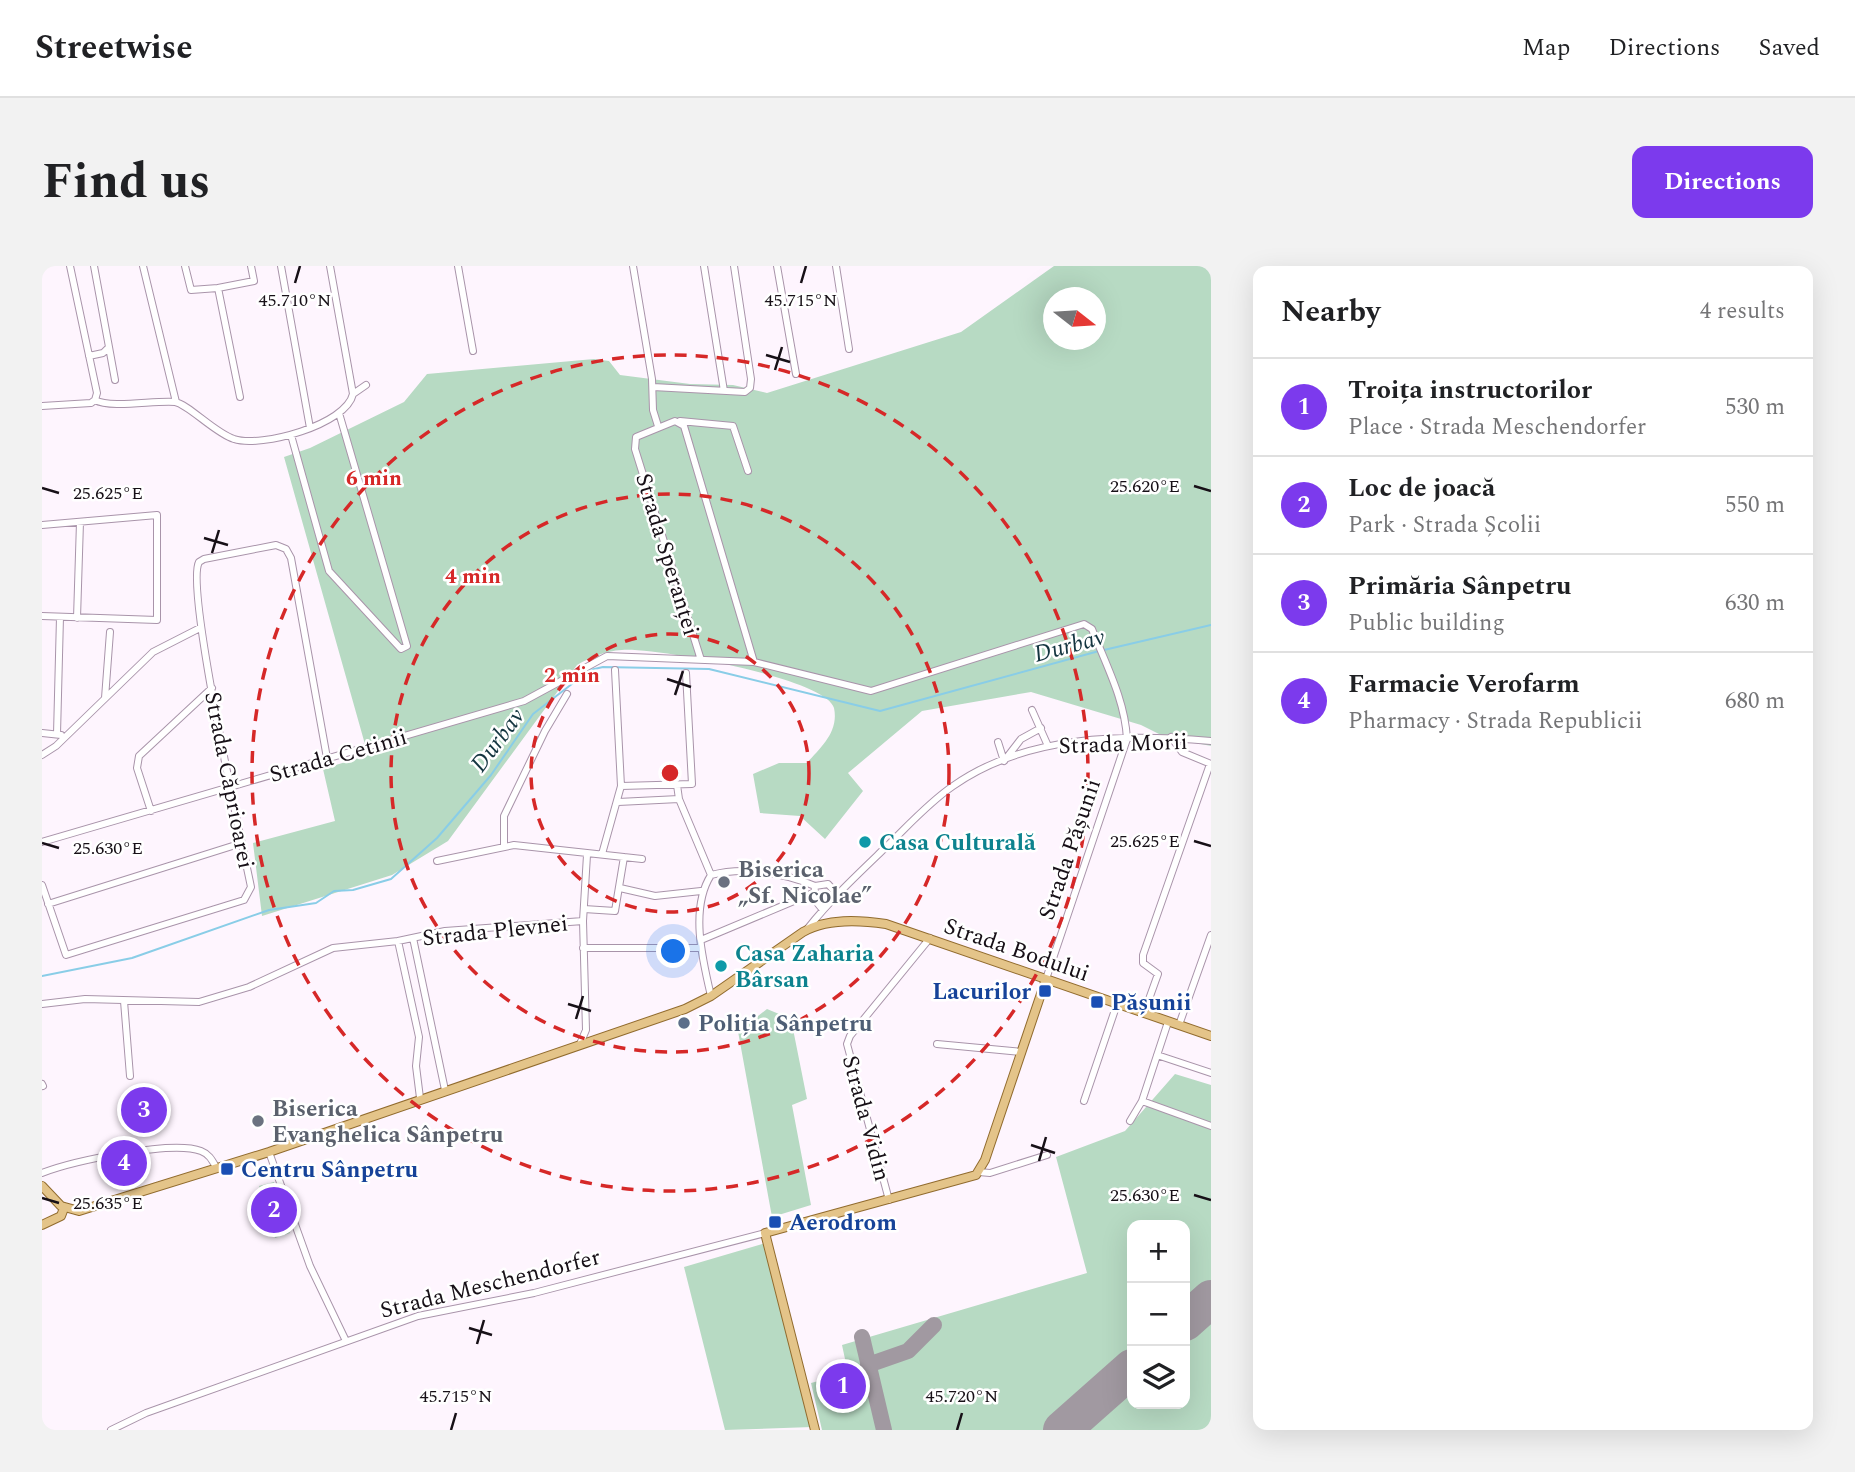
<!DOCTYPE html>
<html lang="en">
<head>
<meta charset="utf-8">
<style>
  :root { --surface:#fff; --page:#f2f2f2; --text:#202124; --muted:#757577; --line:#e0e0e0; --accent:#7c3aed }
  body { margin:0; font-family:Spectral,serif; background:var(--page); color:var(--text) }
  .controls { position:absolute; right:21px; bottom:21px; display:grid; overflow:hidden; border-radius:14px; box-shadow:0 7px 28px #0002 }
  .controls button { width:63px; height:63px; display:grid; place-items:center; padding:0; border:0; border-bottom:2px solid var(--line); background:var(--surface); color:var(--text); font:35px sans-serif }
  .compass { position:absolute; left:1001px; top:21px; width:63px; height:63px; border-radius:50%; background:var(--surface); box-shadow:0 7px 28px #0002; rotate:107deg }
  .you { position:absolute; left:632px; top:686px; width:24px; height:24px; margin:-18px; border:5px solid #fff; border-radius:50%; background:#1a73e8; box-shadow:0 0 0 10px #1a73e833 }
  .badge { display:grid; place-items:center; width:46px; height:46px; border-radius:50%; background:var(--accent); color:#fff; font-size:23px; font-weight:700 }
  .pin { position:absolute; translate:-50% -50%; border:4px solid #fff; box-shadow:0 2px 7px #0006 }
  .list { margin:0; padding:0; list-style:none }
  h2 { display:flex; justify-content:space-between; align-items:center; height:91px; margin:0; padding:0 28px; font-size:30px }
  h2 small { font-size:23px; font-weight:400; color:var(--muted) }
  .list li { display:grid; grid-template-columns:46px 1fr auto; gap:21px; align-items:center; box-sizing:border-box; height:98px; padding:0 28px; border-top:2px solid var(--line) }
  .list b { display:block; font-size:26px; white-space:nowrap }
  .list p { margin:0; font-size:23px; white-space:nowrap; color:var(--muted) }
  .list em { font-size:23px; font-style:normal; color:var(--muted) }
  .icon { flex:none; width:38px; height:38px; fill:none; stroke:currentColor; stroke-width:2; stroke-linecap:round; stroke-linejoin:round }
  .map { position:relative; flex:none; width:1169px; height:1164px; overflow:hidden; border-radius:14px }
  header { display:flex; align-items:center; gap:42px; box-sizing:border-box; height:98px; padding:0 35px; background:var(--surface); border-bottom:2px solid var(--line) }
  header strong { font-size:33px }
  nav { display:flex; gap:38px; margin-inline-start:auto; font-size:24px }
  .intro { display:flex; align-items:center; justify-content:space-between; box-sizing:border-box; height:168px; padding:0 42px }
  h1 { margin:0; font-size:49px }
  .button { padding:18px 32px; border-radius:14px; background:var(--accent); color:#fff; font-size:24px; font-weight:700 }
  main { display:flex; gap:42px; padding:0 42px }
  aside { flex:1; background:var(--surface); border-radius:14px; box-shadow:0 7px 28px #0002 }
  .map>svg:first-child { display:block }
</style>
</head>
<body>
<header>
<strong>Streetwise</strong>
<nav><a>Map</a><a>Directions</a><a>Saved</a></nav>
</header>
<div class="intro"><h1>Find us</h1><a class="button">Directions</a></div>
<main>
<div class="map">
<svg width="1169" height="1164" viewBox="0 0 1169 1164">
  <rect width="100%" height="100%" fill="#fef5fe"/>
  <path fill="#b7dac3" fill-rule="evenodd" d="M1012,0H1169V480L1123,471L1099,459L989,426L880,445L806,507L821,525L783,573L758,550L718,547L711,508L737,497H765C779,481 797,466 792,442C784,412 611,381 580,384C563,385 549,391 535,399L406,575L350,609L220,650L211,577L293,555L281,503L326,489L242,191L268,182L362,136L385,108L552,93L567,95L578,109L648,118L691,119L725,127L919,66ZM1012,32H1054V74H1012Z
    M725,743L749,753L765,833L750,839L769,939L730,951L695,760L711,754Z
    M1133,808L1169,819V1164H780L769,1117L806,1107L800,1079L1045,1007L1014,891L1083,865ZM1090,959H1143V1138H1090Z
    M232,916L248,967L233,972L217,920Z
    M724,977L770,1161L683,1164L642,1001Z"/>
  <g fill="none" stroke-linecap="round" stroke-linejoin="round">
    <path stroke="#89cde7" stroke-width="2" d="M1062,384L1169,359
      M0,710L90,692L227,644L274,637L292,625L311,624L349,613L395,572L449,509L491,448L548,404L561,401L667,403L838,445L1057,385"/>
    <path stroke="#a199a1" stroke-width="16" d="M820,1071L842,1164
      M826,1099L866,1085L892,1059"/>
    <path stroke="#a199a1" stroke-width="38" d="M1143,1056L1169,1033
      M1020,1164L1090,1102"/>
    <g stroke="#a994aa" stroke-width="8">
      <path id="minor" d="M28,0L55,127L53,134
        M101,0L134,136
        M143,0L149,24L176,22L198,131
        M239,0L268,162
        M288,0L311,128
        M416,0L431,85
        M591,0L610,113L611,144L616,160
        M662,0L682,125
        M735,0L754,108
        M794,0L807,83
        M176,22L212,15L209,0
        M67,81L73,114
        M47,90L61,87L67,81L52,0
        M611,121L703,126L708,122L709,113L692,0
        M53,134C69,143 113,134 133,136C146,138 174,168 192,173C219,182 304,159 311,128L324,119
        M0,140L49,137L53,134
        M638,155L691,160L706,205
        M249,169L287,305L359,383L365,380L297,147
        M0,259L115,249V354L0,350
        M35,352L38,256
        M659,394L593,183L594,171L633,155L642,160L712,396
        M63,432L68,366
        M990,444L1006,480
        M0,467L19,469
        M15,468L18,351
        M1129,471L1140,486L1169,498
        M956,476L962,495
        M0,489L14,480L111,386L158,362
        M962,495L979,473L999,462
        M635,519L637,533L669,609
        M579,520L650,518L644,407
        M576,536L637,533
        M109,545L95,502L97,490L170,422
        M0,576L482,435L565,390L712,396L829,425L1042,358L1050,363C1064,399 1083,434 1085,473L1004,713
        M462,581V550L503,465L525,428
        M560,588L579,520L573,404
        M395,595L472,579L600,593
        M0,619L24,689L202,634L209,621C200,577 143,321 157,296L162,293L234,279L244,283L249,292L285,492
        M578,622L613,630L659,625
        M6,638L200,577
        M542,643L573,645L582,591
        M781,644L772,633L773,620L786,618L795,628
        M766,662C789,633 817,607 844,581C865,561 886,537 911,520C985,468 1083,468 1169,475
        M371,672L403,824
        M659,674L771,627
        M356,675L377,771L374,800L378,832
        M541,682H659
        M669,730C660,692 648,642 669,609C702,600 743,607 773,620
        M82,735L88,810
        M0,738L43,733L157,736L207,721L291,682L356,675L403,665L541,655
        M1102,747L1116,708L1101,697V689L1168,498
        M1137,759L1169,669
        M538,778L544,764L541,655L545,589
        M895,778L980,786
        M1115,789L1169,807
        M0,818L1,820
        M1042,835L1075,738
        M1100,835L1169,860
        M1088,855L1100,835L1126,756
        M227,886L268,1000L304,1075
        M937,906L948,907L1005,889
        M0,907C31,895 130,874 159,885C167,888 170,894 174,901
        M847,934L805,778L808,770L888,672
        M69,1164L104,1147L376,1050L492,1027L723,967"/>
    </g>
    <g stroke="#916b2e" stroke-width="10">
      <path id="major" d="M0,920L19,940L37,945L227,886L643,743L669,730L761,666C785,652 817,654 844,658L1169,770
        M0,959L19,950L22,942
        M773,1164L723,967L934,909L943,894L1004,713"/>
    </g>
    <use href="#minor" stroke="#fff" stroke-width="6"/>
    <use href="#major" stroke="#e4c489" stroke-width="8"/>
  </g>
  <path fill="none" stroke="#171017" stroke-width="2.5" d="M253,17L258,0M759,17L764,0M724,89L748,96M733,104L740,81M1152,220L1169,225M0,222L17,227M162,272L186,279M170,287L177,264M625,413L649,421M633,429L641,405M1152,575L1169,580M0,577L17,582M526,738L549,745M534,753L541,730M989,879L1013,887M997,895L1004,871M1152,929L1169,934M0,932L17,937M427,1062L450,1069M435,1078L442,1054M409,1164L414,1147M915,1164L920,1147"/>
  <g fill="none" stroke="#d62828" stroke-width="3.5" stroke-dasharray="12 9">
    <circle cx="628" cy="507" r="139"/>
    <circle cx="628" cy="507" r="279"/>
    <circle cx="628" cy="507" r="418"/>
  </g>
  <g fill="#0f9aa8" stroke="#fff" stroke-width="2.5">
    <circle cx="823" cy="576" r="7"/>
    <circle cx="679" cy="700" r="7"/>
  </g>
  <g fill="#6b7280" stroke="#fff" stroke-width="2.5">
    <circle cx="682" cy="616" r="7"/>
    <circle cx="216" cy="855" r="7"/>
  </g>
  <g fill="#1a4fb4" stroke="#fff" stroke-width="2.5">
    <rect x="996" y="718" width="14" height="14" rx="3.5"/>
    <rect x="1048" y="729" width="14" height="14" rx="3.5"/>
    <rect x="178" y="896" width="14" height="14" rx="3.5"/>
    <rect x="726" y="949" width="14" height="14" rx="3.5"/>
  </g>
  <circle fill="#5c6f8a" stroke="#fff" stroke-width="2.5" cx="642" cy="757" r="7"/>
  <g text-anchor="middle" stroke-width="5" stroke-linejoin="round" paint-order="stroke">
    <g font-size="23" fill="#171017" stroke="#fff">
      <text transform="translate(626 288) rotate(73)" y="8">Strada Speranței</text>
      <text transform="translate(1081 477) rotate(-2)" y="8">Strada Morii</text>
      <text transform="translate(296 489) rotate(-16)" y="8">Strada Cetinii</text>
      <text transform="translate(188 514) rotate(79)" y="8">Strada Căprioarei</text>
      <text transform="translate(1027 583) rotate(-71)" y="8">Strada Pășunii</text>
      <text transform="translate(453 664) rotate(-6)" y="8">Strada Plevnei</text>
      <text transform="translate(975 683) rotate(19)" y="8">Strada Bodului</text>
      <text transform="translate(825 852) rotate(75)" y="8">Strada Vidin</text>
      <text transform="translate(448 1017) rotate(-14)" y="8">Strada Meschendorfer</text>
    </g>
    <g font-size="23" font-weight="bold" fill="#0d838f" stroke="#fff" text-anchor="start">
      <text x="837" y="584">Casa Culturală</text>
      <text x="693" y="695">Casa Zaharia<tspan x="693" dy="26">Bârsan</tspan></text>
    </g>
    <g font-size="23" font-weight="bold" fill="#5b616d" stroke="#fff" text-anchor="start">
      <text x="696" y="611">Biserica<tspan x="696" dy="26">„Sf. Nicolae”</tspan></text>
      <text x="230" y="850">Biserica<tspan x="230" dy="26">Evanghelica Sânpetru</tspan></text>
    </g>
    <g font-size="23" font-weight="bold" fill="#164399" stroke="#fff" text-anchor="start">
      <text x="989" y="733" text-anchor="end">Lacurilor</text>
      <text x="1069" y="744">Pășunii</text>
      <text x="199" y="911">Centru Sânpetru</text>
      <text x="747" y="964">Aerodrom</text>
    </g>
    <g font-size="23" font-weight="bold" fill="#4e5e75" stroke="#fff" text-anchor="start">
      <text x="656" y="765">Poliția Sânpetru</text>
    </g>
    <g font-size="24" font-style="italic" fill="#143540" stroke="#fff">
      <text transform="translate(1027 379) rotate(-15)" y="8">Durbav</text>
      <text transform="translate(455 474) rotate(-53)" y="8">Durbav</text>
    </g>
  </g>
  <g font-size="18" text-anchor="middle" fill="#171017" stroke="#fff" stroke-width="5" stroke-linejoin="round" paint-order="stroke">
    <text x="253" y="40">45.710°N</text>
    <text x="759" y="40">45.715°N</text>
    <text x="1103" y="226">25.620°E</text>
    <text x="66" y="233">25.625°E</text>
    <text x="1103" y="581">25.625°E</text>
    <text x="66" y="588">25.630°E</text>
    <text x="1103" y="935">25.630°E</text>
    <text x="66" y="943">25.635°E</text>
    <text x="414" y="1136">45.715°N</text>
    <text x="920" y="1136">45.720°N</text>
  </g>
  <circle cx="628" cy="507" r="10" fill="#d62828" stroke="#fff" stroke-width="3.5"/>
  <g font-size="21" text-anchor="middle" font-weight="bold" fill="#d62828" stroke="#fff" stroke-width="5" stroke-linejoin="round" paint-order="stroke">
    <text x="332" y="219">6 min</text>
    <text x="431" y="317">4 min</text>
    <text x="530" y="416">2 min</text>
  </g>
</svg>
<div class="controls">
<button>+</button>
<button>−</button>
<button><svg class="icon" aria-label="layers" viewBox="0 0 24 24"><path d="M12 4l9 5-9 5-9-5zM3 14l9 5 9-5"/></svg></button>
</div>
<svg class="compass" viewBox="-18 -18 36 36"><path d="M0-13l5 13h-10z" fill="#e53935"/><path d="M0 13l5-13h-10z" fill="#757577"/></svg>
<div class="you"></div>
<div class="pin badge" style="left:801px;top:1120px">1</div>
<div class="pin badge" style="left:232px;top:944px">2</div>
<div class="pin badge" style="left:102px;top:844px">3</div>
<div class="pin badge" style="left:82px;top:897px">4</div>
</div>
<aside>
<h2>Nearby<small>4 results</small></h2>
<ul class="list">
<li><span class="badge">1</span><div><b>Troița instructorilor</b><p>Place · Strada Meschendorfer</p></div><em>530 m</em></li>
<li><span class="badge">2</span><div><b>Loc de joacă</b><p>Park · Strada Școlii</p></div><em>550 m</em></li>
<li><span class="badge">3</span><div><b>Primăria Sânpetru</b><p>Public building</p></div><em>630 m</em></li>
<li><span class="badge">4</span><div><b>Farmacie Verofarm</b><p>Pharmacy · Strada Republicii</p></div><em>680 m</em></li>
</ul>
</aside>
</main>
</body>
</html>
